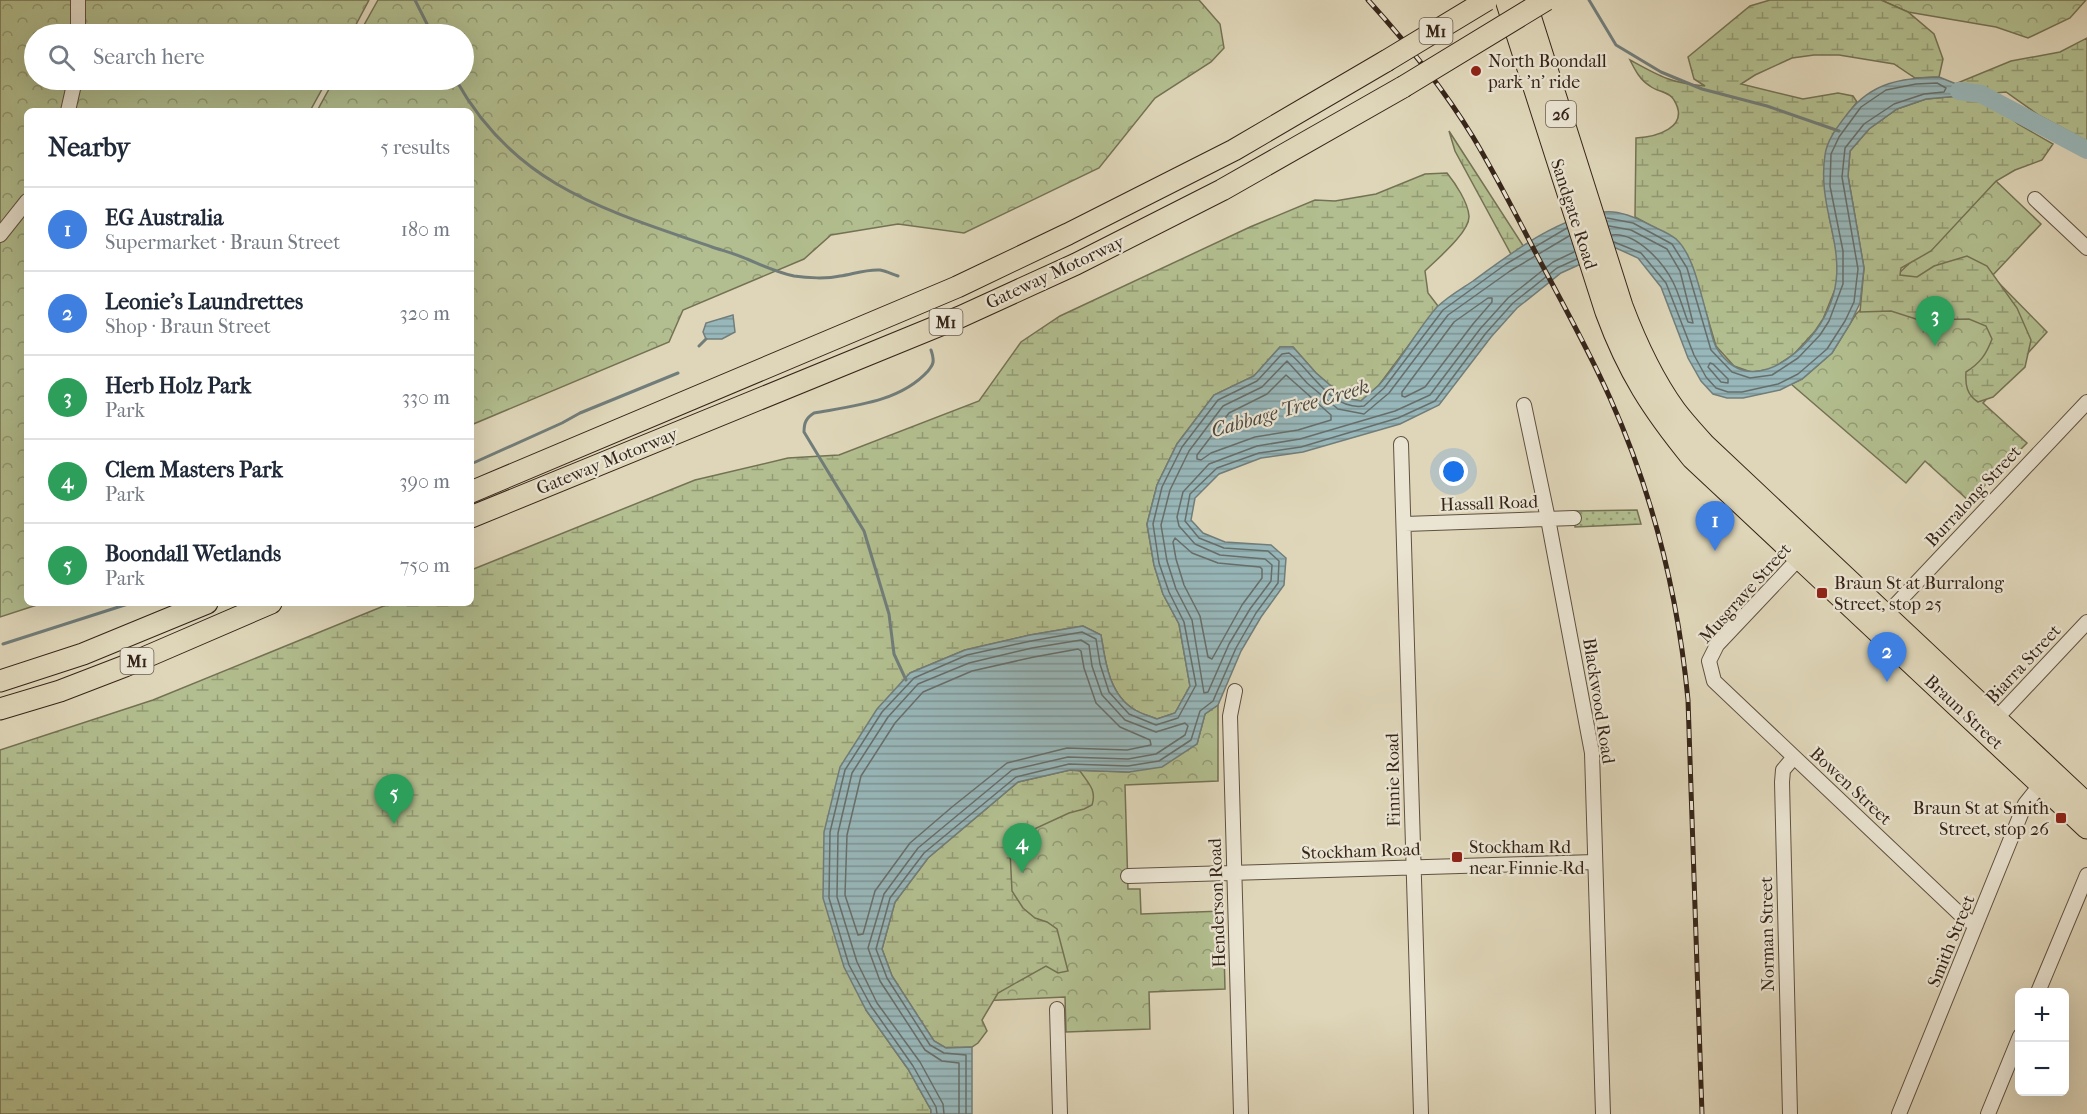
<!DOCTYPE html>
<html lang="en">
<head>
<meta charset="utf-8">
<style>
  :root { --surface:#fff; --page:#f2f2f3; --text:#1f2937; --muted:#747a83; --line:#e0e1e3; --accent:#d93025 }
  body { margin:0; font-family:"IM FELL French Canon",serif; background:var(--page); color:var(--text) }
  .controls { position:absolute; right:18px; bottom:18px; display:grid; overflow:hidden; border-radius:9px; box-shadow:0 6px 24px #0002 }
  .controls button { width:54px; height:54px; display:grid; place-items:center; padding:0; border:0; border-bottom:2px solid var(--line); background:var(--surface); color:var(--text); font:30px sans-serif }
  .you { position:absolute; left:1454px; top:472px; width:21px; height:21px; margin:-15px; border:4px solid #fff; border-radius:50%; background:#1a73e8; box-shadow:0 0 0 9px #1a73e833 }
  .badge { display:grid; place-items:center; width:39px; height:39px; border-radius:50%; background:var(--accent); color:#fff; font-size:20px; font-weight:700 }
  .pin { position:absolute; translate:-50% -50px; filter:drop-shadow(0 2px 3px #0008) }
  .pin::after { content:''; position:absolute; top:32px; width:21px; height:18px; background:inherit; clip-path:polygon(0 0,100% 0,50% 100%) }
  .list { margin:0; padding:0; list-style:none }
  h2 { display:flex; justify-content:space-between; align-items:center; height:78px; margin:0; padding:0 24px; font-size:26px }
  h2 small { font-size:20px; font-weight:400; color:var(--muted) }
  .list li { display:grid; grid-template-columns:39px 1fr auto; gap:18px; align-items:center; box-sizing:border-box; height:84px; padding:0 24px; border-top:2px solid var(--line) }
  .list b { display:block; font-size:22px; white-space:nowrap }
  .list p { margin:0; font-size:20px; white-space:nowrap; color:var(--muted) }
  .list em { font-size:20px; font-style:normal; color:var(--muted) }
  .icon { flex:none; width:33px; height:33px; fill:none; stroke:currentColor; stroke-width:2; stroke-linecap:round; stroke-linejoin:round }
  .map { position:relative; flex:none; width:2087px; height:1114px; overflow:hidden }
  .search { position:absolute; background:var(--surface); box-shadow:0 6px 24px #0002; left:24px; top:24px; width:450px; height:66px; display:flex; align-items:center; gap:15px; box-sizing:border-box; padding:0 21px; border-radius:33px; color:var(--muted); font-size:22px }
  .panel { position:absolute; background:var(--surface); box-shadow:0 6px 24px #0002; left:24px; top:108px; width:450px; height:498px; border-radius:9px }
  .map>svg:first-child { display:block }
</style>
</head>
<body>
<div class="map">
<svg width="2087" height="1114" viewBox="0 0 2087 1114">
  <defs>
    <pattern id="grass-dots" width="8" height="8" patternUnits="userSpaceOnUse" patternTransform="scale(1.5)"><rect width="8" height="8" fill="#b2be8f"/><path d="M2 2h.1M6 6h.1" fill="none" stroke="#929a74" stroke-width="1.8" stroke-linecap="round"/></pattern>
    <pattern id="forest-crowns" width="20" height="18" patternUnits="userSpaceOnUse" patternTransform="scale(1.5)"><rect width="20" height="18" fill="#b2be8f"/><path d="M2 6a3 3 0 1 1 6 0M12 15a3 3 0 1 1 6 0" fill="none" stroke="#929a74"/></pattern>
    <pattern id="wetland-marsh" width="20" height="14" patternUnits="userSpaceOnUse" patternTransform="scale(1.5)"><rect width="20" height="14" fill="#b2be8f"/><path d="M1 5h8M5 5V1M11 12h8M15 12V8" fill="none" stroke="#929a74"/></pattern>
    <pattern id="water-rules" width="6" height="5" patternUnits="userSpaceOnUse" patternTransform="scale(1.5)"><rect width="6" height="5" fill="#98b7ba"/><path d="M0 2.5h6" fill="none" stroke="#7d9596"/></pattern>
  </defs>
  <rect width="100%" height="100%" fill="#dfd6b9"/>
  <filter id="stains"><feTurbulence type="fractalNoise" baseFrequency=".00333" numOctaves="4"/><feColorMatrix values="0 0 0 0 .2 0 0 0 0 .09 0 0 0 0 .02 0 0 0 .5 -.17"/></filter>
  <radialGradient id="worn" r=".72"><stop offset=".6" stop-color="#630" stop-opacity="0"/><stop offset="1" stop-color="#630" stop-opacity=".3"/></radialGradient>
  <path fill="url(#grass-dots)" stroke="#747254" stroke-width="1.5" d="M1637,510L1641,524L1575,527L1574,511Z"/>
  <path fill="url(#forest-crowns)" stroke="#747254" stroke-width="1.5" d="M0,0H369L351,34H34V80H327L310,111H27V603H43L0,617Z
    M378,0H1199L1220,24L1224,48L1211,62L1155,98L1099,168L964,233L898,224L831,235L804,259L683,310L669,342L471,425V111H317L334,80H464V34H359Z
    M1881,0H2086L2070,18L2028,38L1996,27L1908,12Z
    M1996,181L2041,224L1992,276L2047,332L1983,403L2027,443L1969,501L1925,461L1906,483L1791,384L1802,379L1832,353L1856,314Z
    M1218,705V781L1125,785L1128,889H1140L1141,914L1223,911L1225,989L1149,992L1150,1029L1066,1032L1065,997L911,1004L1018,782L1070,770L1129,772L1197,744L1205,714Z"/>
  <path fill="url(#wetland-marsh)" stroke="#747254" stroke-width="1.5" d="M1770,0H1881L1908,12L1934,34L1943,59L1939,77L1915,78L1894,64L1839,55H1814L1792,58L1755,75L1741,84L1803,99L1838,93L1853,96L1857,102L1833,134L1829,216L1837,252L1838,282L1823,319L1815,331L1794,354L1770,370L1751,372L1734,366L1716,346L1692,265L1676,239L1635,217L1636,138C1655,137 1691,128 1674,100C1669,91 1657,92 1650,86C1640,80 1635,70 1630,60C1659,76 1670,83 1705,86L1694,79L1688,57L1750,6Z
    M2087,38V141L2040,116L2006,92L1982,94L2018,124L2053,144L2042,160L2015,170L1996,181L1931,251L1901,268L1900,275L1917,277L1934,266L1967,256L1987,266L2017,308L2031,340L2025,367L1993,397L1978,402C1967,395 1965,385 1966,372C1980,363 1986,355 1992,339L1986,326L1969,319L1919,320L1891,311L1860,312L1864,268L1848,176L1850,151L1869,129L1897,109L1926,99L1980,94L1955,84L2011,61L2060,52Z
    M1449,131L1524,247L1512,256L1455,151Z
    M1447,173C1455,183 1468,202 1469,216C1470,232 1436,260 1425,271L1428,293L1438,306L1379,385L1361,401L1345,398L1316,373L1293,347H1280L1254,376L1214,395L1177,444L1157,485L1147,524L1154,565L1163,594L1179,624L1190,686L1175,713L1157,719C1150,716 1141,714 1135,710C1109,695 1105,661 1101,635L1083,626L1030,635L965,650L910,673L866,1010L908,1069L931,1110V1114H0V750L153,700L391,603H471V570L695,480L788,458L839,455L979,401L1021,342L1060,316L1250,227L1315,200L1335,201L1376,194L1425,174Z
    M1070,770L1080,771C1088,783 1097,790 1092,805L1084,809L1069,813L1019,836L1010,851L1012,891L1023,908L1035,918L1047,922L1057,929L1068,971L1058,973L1046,966L998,993L982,1020L987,1031L978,1043L972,1047L946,1048L934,1041L892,976L882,949L895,902L928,858L1018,782Z"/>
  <path fill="url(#water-rules)" stroke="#717d7a" stroke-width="1.5" d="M1939,77L1981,94L1926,99L1897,109L1869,129L1850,151L1848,176L1864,268L1860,303L1850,324L1832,353L1802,379L1780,390L1743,398H1727L1713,394L1701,381L1688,358L1661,287L1638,258L1616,248L1561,273L1517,308L1491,337L1439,405L1400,424L1303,452L1261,458L1219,474L1195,498L1191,520L1203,533L1225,542L1271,545L1286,558L1284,585L1261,617L1241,651L1218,705L1205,714L1197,744L1162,767L1129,772L1070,770L1018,782L928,858L895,902L882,949L892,976L934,1041L946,1048L972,1047V1114H931V1110L908,1069L866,1010L844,967L823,898L824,832L840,767L877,709L910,673L965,650L1030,635L1083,626L1101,635C1105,661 1109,695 1135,710C1141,714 1150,716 1157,719L1175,713L1190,686L1179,624L1163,594L1154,565L1147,524L1157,485L1177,444L1214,395L1254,376L1280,347H1293L1316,373L1345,398L1361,401C1367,395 1374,390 1379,385C1401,361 1416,331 1437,307C1447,297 1461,289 1473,281C1510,254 1558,217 1604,212C1620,210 1637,218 1650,225C1658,229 1669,233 1676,239C1694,255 1701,296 1708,319C1710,328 1712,339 1716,347C1745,395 1793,363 1817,329C1862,263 1815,220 1825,155C1827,139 1839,125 1848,113C1872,82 1902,78 1939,77Z
    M733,315L735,332L722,339H706L703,332L706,323Z"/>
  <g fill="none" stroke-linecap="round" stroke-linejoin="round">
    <path stroke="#676e6a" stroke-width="1.5" d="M1607,218L1633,223L1672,244L1687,268L1711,350L1732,372L1750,378L1772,375L1798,358L1820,335L1829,321L1843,284V251L1830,186L1831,154L1839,137L1861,107L1886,90L1916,84L1937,83L1946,88L1944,92L1924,94L1894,104L1864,124L1845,148L1842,177L1858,269L1854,302L1845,321L1827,349L1798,374L1778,384L1742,392H1728L1716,388L1706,377L1694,355L1666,283L1641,253L1614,242
      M1609,226L1631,230L1667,249L1680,271L1693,323L1688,322C1683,309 1679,294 1673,282C1663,262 1636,232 1612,235
      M1569,236L1510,271L1448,315L1389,393L1364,414L1338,409L1307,383L1287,361L1262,387L1223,406L1189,451L1170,490L1161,525L1167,561L1176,589L1192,620L1204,693L1208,692L1229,644L1250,609L1271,581L1272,565L1265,559L1220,555L1195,544L1179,526L1177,517L1183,492L1209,464L1257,446L1300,439L1395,411L1430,395L1480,329L1508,298L1553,262L1574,252
      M1488,298H1492V302L1473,324L1425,387L1405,397L1402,396V392L1454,322Z
      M1710,363L1713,364L1728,379V383L1721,382L1708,367Z
      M1286,375L1331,415V420L1298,430L1255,437L1211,453L1201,460L1197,459V455L1229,413L1267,394Z
      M1175,538L1192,553L1218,563L1260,567L1262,569V578L1242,605L1212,659L1208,657L1200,616L1184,585L1176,559L1173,542Z
      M1078,649L1081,651L1084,668L1096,703L1120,727L1150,740L1151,745L1127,750L1067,748L1007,763L952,807L910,843L875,891L863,934L858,935L845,895L847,835L861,776L895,723L923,692L972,671L1034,657Z
      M937,1114L936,1107L913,1066L871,1006L849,965L829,898L830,832L845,770L882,712L914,678L967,655L1031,641L1082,632L1096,639L1100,664L1109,692L1129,714L1156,725L1178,718L1196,685L1184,622L1169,592L1159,563L1153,524L1162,487L1182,447L1218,400L1257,381L1282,354L1289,353C1311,370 1331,411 1364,406L1384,388L1443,310L1506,264L1567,228
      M944,1114L943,1104L920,1062L877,1003L857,962L837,897L838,833L852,773L888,717L918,684L969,663L1032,648L1081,640L1089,645L1092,666L1102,695L1125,720L1156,732L1185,723L1188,726L1185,735L1156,754L1128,759L1068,757L1012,770L918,848L884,894L868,948L880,981L925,1050L942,1061L959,1063V1114
      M966,1114V1055L944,1053L930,1045L887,978L876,949L890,898L924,853L1016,777L1069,764L1128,766L1159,761L1191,740L1200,711L1213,701L1236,648L1256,613L1278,583L1279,561L1268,551L1224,548L1199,538L1185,521L1190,494L1217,468L1259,453L1301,447L1398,418L1435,401L1486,333L1513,303L1557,268L1577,259"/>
    <path stroke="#717d7a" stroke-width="3" d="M415,0L432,34
      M1589,0L1616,45L1661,72L1702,89L1767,106L1839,131
      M456,80C515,186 605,210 712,247C724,251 736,254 747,259C764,266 776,272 794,276C807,278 827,279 840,276C853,274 867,269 880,270C886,271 892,274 898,276
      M699,346L706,339
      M471,464L562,423L580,413L678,373
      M3,644L131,603
      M906,680L894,654L889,614L864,531L804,432C804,423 806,418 814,413C853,406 900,402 928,371C931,367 934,364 933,359C933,356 932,353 931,350"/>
    <path stroke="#98b7ba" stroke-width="18" d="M1959,91L1981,94L2087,150"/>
    <g stroke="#605141" stroke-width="16">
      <path id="minor" d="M78,34V0
        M68,111L75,80
        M2035,199L2087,248
        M0,235L27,201
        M1524,405L1548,519L1592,753L1603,1114
        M1401,444L1421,1114
        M1405,524L1574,518
        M1803,554L1717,645L1709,661L1714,681L1964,918L1976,925
        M1886,615L2087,402
        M1235,691L1230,716L1241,1114
        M1992,723L2087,622
        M1128,876L1595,862
        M2038,992L2087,875
        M1057,1009L1060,1114
        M1790,1114L1782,782L1783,770L1794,757
        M1899,1114L2025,804L2041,784
        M1988,1114L2020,1036"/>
    </g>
    <g stroke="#362519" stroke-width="23">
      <path id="highway" d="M1506,0L1606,312C1628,372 1652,409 1692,458L2087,828
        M1525,0L1622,306C1636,343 1652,378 1675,410C1684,422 1695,434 1705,445L2087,804
        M471,492L957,287L1068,234L1234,150L1386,61
        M471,517L960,317L1076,264L1222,190L1403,87
        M0,681L83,654L207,603
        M0,709L60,691L125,666L271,603"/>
    </g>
    <use href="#minor" stroke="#eae4d2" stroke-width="14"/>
    <use href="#highway" stroke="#dfd6b9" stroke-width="21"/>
    <g stroke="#362519" stroke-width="5">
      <path id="rail" d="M1368,0C1407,43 1443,88 1473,137C1497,177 1518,219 1540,261C1564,306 1589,351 1610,398C1653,494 1678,595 1688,700L1702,1114"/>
    </g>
    <use href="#rail" stroke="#eae4d2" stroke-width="3" stroke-dasharray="9" stroke-linecap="butt"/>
    <g stroke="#362519" stroke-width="23" stroke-linecap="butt">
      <path id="highway-bridge" d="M1386,61L1487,0
        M1403,87L1546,0"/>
    </g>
    <use href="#highway-bridge" stroke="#dfd6b9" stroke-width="21"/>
  </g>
  <g fill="#8f2418" stroke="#eae4d2" stroke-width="2">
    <circle cx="1476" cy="71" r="6"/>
    <rect x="1816" y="587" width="12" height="12" rx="3"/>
    <rect x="2055" y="812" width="12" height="12" rx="3"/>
    <rect x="1451" y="851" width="12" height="12" rx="3"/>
  </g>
  <g text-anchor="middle" stroke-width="4.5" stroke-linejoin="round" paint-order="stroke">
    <g fill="#eae4d2" stroke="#6c5e50" stroke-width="1.5">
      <rect x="1419.5" y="18" width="33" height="26" rx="4.5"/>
      <rect x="1546" y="101" width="30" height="26" rx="4.5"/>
      <rect x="929.5" y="309" width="33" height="26" rx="4.5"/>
      <rect x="120.5" y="648" width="33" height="26" rx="4.5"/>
    </g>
    <g font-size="16" font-weight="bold" fill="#362519">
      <text x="1436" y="37">M1</text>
      <text x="1561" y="120">26</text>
      <text x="946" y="328">M1</text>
      <text x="137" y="667">M1</text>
    </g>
    <g font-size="18" fill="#362519" stroke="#eae4d2" text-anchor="start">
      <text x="1488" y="67">North Boondall<tspan x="1488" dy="21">park 'n' ride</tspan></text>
      <text x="1834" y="589">Braun St at Burralong<tspan x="1834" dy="21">Street, stop 25</tspan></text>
      <text x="2049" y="814" text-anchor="end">Braun St at Smith<tspan x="2049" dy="21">Street, stop 26</tspan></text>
      <text x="1469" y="853">Stockham Rd<tspan x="1469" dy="21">near Finnie Rd</tspan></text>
    </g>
    <g font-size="18" fill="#362519" stroke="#eae4d2">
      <text transform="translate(1574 214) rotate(72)" y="6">Sandgate Road</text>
      <text transform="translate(1055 272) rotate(-25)" y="6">Gateway Motorway</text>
      <text transform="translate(607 461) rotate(-22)" y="6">Gateway Motorway</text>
      <text transform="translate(1973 496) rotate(-47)" y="6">Burralong Street</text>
      <text transform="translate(1489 503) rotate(-2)" y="6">Hassall Road</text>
      <text transform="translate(1745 593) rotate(-48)" y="6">Musgrave Street</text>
      <text transform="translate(2023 664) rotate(-47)" y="6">Biarra Street</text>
      <text transform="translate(1599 701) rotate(81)" y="6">Blackwood Road</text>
      <text transform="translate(1964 712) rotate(43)" y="6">Braun Street</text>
      <text transform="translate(1393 780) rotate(-91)" y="6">Finnie Road</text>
      <text transform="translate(1851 786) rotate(43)" y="6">Bowen Street</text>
      <text transform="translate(1361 851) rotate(-2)" y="6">Stockham Road</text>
      <text transform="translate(1217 903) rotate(-92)" y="6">Henderson Road</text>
      <text transform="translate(1767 934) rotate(-91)" y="6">Norman Street</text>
      <text transform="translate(1951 941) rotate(-68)" y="6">Smith Street</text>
    </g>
    <g font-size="20" font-style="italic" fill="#4e4a41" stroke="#eae4d2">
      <text transform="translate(1290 408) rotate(-16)" y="7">Cabbage Tree Creek</text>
    </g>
  </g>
  <rect width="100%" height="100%" filter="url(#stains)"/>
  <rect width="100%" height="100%" fill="url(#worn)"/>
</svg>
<div class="controls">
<button>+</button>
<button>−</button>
</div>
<div class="you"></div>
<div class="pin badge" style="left:1715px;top:551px;background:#3f7fe0">1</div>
<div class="pin badge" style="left:1887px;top:682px;background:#3f7fe0">2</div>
<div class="pin badge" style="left:1935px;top:346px;background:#2e9e5b">3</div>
<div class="pin badge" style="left:1022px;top:873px;background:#2e9e5b">4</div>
<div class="pin badge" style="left:394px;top:824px;background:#2e9e5b">5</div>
<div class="search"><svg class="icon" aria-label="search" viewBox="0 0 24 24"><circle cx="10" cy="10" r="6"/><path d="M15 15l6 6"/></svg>Search here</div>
<section class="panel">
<h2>Nearby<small>5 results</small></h2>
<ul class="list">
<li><span class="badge" style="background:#3f7fe0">1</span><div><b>EG Australia</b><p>Supermarket · Braun Street</p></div><em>180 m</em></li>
<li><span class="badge" style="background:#3f7fe0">2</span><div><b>Leonie's Laundrettes</b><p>Shop · Braun Street</p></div><em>320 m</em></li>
<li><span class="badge" style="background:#2e9e5b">3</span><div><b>Herb Holz Park</b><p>Park</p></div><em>330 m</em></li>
<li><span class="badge" style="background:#2e9e5b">4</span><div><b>Clem Masters Park</b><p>Park</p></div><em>390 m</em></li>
<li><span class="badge" style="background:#2e9e5b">5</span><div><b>Boondall Wetlands</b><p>Park</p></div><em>750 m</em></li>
</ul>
</section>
</div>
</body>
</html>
